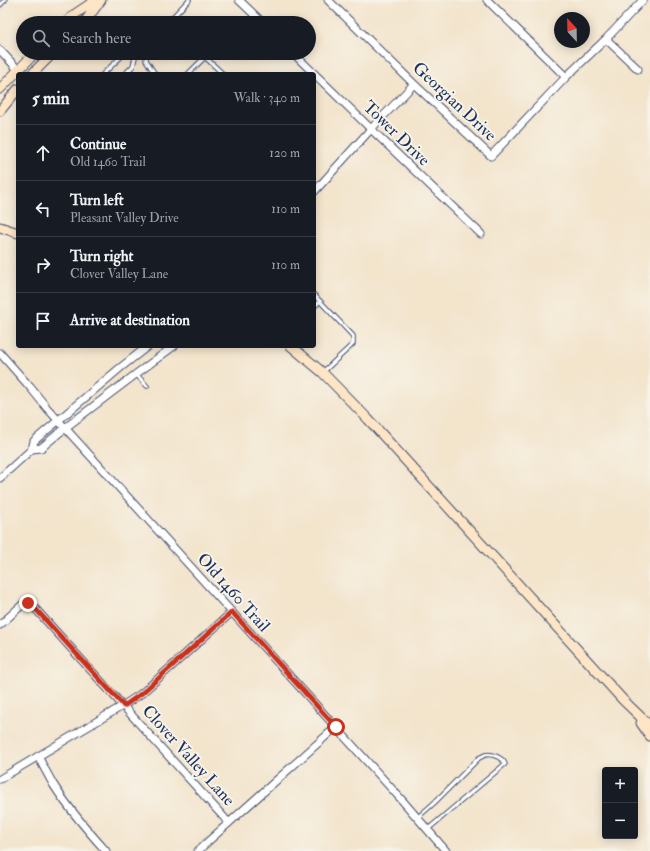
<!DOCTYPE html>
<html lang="en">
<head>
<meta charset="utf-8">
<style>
  :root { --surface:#171b24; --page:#242831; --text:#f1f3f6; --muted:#9ea1a6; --line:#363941 }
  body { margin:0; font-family:"IM FELL Double Pica",serif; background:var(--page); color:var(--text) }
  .controls { position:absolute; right:12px; bottom:12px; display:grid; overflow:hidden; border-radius:4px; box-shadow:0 2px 10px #0003 }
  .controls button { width:36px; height:36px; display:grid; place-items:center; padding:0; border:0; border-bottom:1px solid var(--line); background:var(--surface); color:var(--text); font:20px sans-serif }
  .compass { position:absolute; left:554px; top:12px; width:36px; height:36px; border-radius:50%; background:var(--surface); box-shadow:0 2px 10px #0003; rotate:338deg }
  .stop { position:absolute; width:12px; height:12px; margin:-9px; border:3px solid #c8321e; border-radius:50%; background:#fff }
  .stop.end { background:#c8321e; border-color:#fff; box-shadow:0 1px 4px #0008 }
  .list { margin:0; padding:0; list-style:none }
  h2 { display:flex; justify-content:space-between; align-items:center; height:52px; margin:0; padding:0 16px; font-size:17px }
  h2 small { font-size:13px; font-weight:400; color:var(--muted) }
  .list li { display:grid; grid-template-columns:26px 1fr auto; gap:12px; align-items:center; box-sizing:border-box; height:56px; padding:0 16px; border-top:1px solid var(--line) }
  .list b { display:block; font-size:15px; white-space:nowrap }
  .list p { margin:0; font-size:13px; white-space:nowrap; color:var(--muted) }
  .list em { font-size:13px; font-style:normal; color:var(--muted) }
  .icon { flex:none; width:22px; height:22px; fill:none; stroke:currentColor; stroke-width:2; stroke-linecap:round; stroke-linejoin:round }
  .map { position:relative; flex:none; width:650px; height:851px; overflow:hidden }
  .search { position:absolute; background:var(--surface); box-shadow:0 2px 10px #0003; left:16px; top:16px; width:300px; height:44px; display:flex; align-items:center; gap:10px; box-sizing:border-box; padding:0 14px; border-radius:22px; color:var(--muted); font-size:15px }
  .panel { position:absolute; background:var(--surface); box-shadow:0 2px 10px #0003; left:16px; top:72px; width:300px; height:276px; border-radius:4px }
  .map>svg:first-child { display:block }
</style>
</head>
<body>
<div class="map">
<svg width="650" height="851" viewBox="0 0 650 851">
  <rect width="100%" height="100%" fill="#f7f3e8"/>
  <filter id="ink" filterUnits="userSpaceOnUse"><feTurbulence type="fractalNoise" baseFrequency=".025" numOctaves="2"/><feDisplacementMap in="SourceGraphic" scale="8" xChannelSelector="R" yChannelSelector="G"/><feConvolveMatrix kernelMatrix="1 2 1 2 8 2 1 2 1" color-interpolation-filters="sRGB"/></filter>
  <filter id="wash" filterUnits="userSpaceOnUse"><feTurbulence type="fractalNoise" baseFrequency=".012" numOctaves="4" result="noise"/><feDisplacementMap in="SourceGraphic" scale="16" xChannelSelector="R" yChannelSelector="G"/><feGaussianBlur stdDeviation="0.9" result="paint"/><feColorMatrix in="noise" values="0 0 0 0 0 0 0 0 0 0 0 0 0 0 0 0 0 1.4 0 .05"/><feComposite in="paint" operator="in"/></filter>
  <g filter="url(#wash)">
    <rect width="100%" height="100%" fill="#f3e4cc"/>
  </g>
  <g filter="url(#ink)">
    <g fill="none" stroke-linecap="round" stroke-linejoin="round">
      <g stroke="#3b4a6e" stroke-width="5.5">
        <path id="lane" d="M0,5L5,0
          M167,23L189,0
          M147,53L146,60L155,74
          M103,74L124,54L129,53
          M125,74L133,66L136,53
          M188,74L205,57L223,74
          M314,295L353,336V344L323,372
          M314,307L320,301
          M136,374L147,386
          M417,818L434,803L479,758C481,757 483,756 485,755C492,753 503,758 505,764L427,830"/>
      </g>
      <g stroke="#3b4a6e" stroke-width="9">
        <path id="street" d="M239,0L263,23
          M328,0L414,84L491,156L566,77L606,39L643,0
          M487,0L566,77
          M606,39L638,69
          M0,50L22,74
          M293,53L371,129L481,234
          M314,192L371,129L414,84
          M0,353L30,387L47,408L401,799L446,851
          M32,449L41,448L65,428L136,374L174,346
          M32,449L34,441L120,368L148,346
          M0,478L32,449
          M0,625L23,604L28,603L32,605L229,823
          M38,756C43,766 48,775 53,784C68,808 87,830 106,851
          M0,779L124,705L142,693L232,612
          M198,851L203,846L336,727"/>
      </g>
      <g stroke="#3b4a6e" stroke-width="11">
        <path id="secondary" d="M66,23L75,14L96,0
          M84,23L101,0
          M32,74L53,53
          M0,89L35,53
          M0,111L18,89
          M0,227L18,233
          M291,346L322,372L368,419L623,700L650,726
          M641,723L650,736"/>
      </g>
      <use href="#lane" stroke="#fff" stroke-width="3.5"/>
      <use href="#street" stroke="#fff" stroke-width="7"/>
      <use href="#secondary" stroke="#fee5c5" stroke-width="9"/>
    </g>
  </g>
  <g fill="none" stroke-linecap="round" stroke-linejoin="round" filter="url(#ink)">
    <path stroke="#c8321e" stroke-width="5" d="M28,603L32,605L124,706L142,693L232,612L336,727"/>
  </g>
  <g text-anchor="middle" stroke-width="4" stroke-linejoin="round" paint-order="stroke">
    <g font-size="17" fill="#1b2f5e" stroke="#f7f3e8">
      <text transform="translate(455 101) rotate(43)" y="6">Georgian Drive</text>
      <text transform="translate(397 133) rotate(44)" y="6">Tower Drive</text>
      <text transform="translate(234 592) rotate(48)" y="6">Old 1460 Trail</text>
      <text transform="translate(189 755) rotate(48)" y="6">Clover Valley Lane</text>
    </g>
  </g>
</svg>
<div class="controls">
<button>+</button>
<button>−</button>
</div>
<svg class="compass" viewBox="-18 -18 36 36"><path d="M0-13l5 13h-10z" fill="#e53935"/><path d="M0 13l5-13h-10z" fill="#9ea1a6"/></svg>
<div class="stop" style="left:336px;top:727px"></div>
<div class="stop end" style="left:28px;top:603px"></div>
<div class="search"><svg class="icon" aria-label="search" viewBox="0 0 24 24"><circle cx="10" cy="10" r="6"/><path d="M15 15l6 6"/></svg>Search here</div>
<section class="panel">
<h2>5 min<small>Walk · 340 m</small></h2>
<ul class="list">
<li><svg class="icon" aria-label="ahead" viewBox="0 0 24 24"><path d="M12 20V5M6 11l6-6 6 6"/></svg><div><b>Continue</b><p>Old 1460 Trail</p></div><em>120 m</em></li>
<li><svg class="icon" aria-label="left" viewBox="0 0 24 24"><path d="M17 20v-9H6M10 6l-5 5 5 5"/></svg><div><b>Turn left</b><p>Pleasant Valley Drive</p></div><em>110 m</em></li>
<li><svg class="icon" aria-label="right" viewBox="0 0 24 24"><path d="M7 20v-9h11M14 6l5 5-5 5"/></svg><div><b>Turn right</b><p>Clover Valley Lane</p></div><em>110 m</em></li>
<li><svg class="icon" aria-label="arrive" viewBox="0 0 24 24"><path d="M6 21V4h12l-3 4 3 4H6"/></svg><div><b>Arrive at destination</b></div></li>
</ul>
</section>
</div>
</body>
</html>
